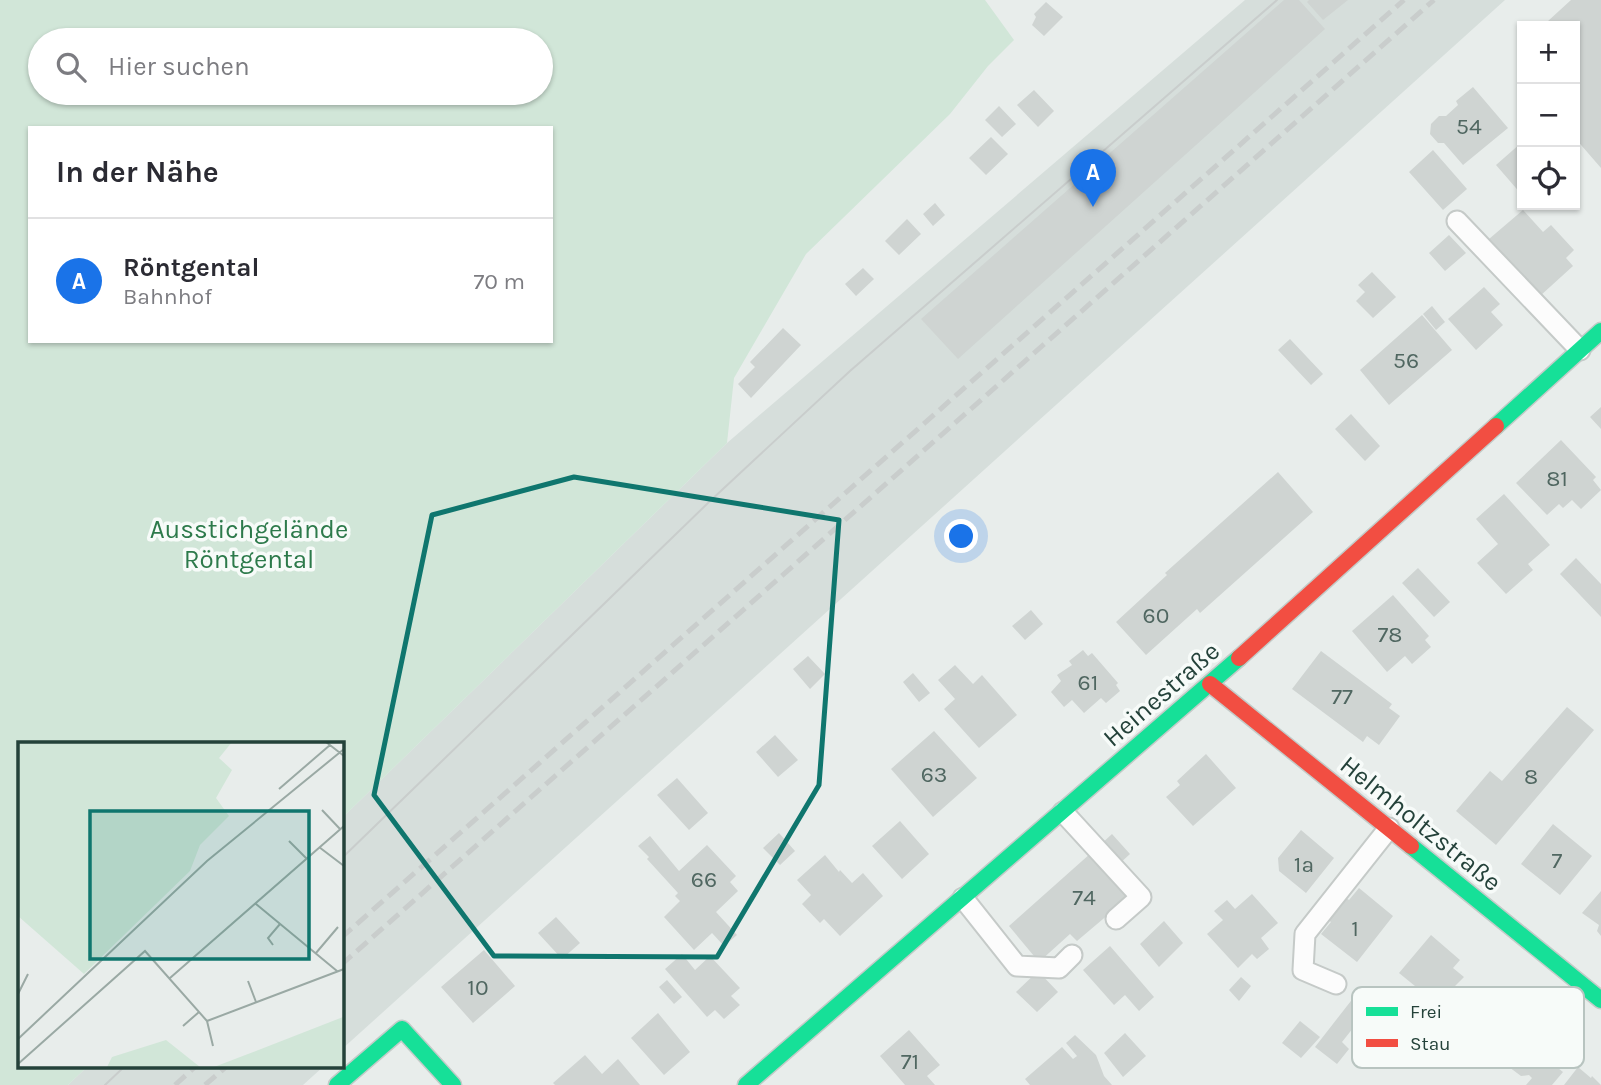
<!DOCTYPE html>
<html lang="de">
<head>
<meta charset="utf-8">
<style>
  :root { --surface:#fff; --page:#f2f2f3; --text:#2b2b33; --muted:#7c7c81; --line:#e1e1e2; --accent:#1a73e8 }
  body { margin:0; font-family:Karla,sans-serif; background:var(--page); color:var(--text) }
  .controls { position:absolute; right:21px; top:21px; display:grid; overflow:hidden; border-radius:0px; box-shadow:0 2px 5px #0004 }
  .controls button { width:63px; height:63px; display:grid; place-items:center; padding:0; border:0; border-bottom:2px solid var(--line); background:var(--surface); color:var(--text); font:35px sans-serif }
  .you { position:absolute; left:962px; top:537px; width:24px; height:24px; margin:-18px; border:5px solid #fff; border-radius:50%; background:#1a73e8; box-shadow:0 0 0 10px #1a73e833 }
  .badge { display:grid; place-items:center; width:46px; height:46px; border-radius:50%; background:var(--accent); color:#fff; font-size:23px; font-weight:700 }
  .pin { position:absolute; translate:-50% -58px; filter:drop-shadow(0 2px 4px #0008) }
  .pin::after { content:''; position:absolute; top:37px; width:24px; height:21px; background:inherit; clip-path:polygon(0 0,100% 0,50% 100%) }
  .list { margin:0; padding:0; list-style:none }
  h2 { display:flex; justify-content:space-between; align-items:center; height:91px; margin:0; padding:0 28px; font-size:30px }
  h2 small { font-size:23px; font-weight:400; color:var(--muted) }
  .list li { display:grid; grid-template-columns:46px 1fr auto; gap:21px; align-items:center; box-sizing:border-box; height:126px; padding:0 28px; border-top:2px solid var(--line) }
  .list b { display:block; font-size:26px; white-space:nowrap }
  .list p { margin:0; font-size:23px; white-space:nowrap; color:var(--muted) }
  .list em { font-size:23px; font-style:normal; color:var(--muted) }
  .icon { flex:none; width:38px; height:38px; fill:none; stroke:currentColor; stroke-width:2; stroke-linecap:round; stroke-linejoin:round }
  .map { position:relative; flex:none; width:1601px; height:1085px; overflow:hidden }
  .search { position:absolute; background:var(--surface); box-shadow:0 2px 5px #0004; left:28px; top:28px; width:525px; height:77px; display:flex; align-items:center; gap:18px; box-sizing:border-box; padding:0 24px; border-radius:38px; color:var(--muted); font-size:26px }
  .panel { position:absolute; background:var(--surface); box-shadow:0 2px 5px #0004; left:28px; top:126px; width:525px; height:217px; border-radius:0px }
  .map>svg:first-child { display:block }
</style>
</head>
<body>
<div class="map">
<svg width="1601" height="1085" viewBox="0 0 1601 1085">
  <rect width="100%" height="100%" fill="#e8edeb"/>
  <path fill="#d6dedb" d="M1245,0H1505L341,1050V819L727,443Z
    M88,1066H324L303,1085H68Z"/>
  <path fill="#d1e6d8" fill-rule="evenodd" d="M0,0H985L1014,40L988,66L950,114L806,254L734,378L727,443L341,819V744H19V1066H88L68,1085H0ZM40,40H541V93H40ZM30,128H551V341H30Z"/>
  <path fill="#cfd4d2" d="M1284,0H1299L1325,29L958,359L921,319Z
    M1309,0H1348L1323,20L1307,2Z
    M1571,0H1601V168L1575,138V26H1547L1548,21Z
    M1046,2L1063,17L1044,36L1032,25L1036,17L1034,14Z
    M1473,87L1508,128L1463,165L1444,143H1438L1430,134L1431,124L1439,116H1446L1458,105L1456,101Z
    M1034,90L1054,111L1038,127L1017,105Z
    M999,106L1016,124L1002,137L985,120Z
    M991,137L1008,154L986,175L969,158Z
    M1521,143L1522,145V195L1496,165Z
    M1433,150L1467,189L1443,210L1409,172Z
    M935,203L945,215L933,226L923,214Z
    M1523,210L1543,232L1551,225L1574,250L1566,258L1573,266L1540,296L1489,239Z
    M907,219L921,234L899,255L885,241Z
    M1449,235L1466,253L1445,271L1429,253Z
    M863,268L874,279L856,296L845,284Z
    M1372,272L1396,297L1373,318L1356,301L1365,292L1358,285Z
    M1484,287L1500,304L1491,312L1503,325L1476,350L1448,319Z
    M1432,306L1445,322L1436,330L1423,314Z
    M1422,315L1452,350L1389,405L1360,370Z
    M783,328L801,345L751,398L738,384L755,367L750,362Z
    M1290,339L1323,374L1311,385L1278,350Z
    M1601,407V429L1590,417Z
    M1351,414L1380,446L1365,461L1335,429Z
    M1561,440L1596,477L1593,480L1601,490L1581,509L1572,500L1563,508L1559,504L1547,515L1516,483Z
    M1278,472L1313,512L1200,613L1197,609L1146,655L1116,622L1167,575L1165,573Z
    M1504,494L1550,545L1528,564L1533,570L1506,594L1477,563L1498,544L1476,519Z
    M1576,558L1601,584V617L1560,574Z
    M1418,568L1450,602L1434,617L1402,583Z
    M1393,595L1429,636L1425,640L1431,647L1412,664L1405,656L1387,672L1352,631Z
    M1031,610L1043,624L1025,640L1012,626Z
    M1083,650L1088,656L1092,653L1118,683L1116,685L1120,691L1106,703L1101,698L1084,713L1072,700L1064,707L1051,692L1061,681L1057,675L1072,665L1069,661Z
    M1321,651L1392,704L1389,708L1400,716L1379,745L1367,736L1363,742L1292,689Z
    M808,656L825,674L810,689L793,669Z
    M955,665L973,684L982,675L1017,715L979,748L944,709L955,699L938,680Z
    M913,673L930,693L919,702L903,682Z
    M1567,707L1594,730L1496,845L1456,811L1490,771L1502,781Z
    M934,731L977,778L933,817L891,769Z
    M775,735L798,760L778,777L756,752Z
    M1206,754L1236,788L1193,826L1166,797L1180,785L1177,781Z
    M677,778L708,813L689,830L657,795Z
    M900,821L929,854L902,879L872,846Z
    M1553,824L1592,856L1560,895L1521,864Z
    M1301,830L1334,858L1306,893L1279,871L1278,858Z
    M779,833L795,851L780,865L763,848Z
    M1112,834L1130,854L1118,865L1099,846Z
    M650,836L679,871L707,845L736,876L730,882L738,891L716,912L737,935L724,946L712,933L694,950L664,917L680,901L675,896L678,893L647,859L649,857L638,846Z
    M1091,853L1129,897L1077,941L1070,934L1039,962L1009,926Z
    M825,855L839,872L840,870L852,883L863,873L883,896L840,936L824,919L820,923L802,904L811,895L797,880Z
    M1359,888L1393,916L1357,962L1321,934L1331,922L1328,920L1346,898L1349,900Z
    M1601,891V936L1597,931L1599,925L1582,913Z
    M1252,894L1278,923L1261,938L1269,949L1257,959L1252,954L1238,968L1207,934L1223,920L1214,911L1227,900L1235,909Z
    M556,917L580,943L562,959L538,933Z
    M1164,921L1183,943L1159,967L1140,944Z
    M1431,935L1460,960L1453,968L1464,977L1453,988L1461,995L1443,1017L1422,1000L1426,995L1399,973Z
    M1110,946L1154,997L1139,1011L1125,995L1114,1005L1083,970Z
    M484,950L515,986L473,1023L441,987Z
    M682,954L695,970L710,956L740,988L731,996L740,1005L724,1019L715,1010L707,1017L665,969Z
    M1038,971L1058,992L1037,1012L1016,992Z
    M1241,977L1251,986L1239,1001L1229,990Z
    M667,980L682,997L674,1004L659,987Z
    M1354,997L1369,1008L1342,1042L1349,1049L1337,1064L1315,1047Z
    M658,1013L690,1052L664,1075L631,1038Z
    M1534,1020L1562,1043L1548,1060L1563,1072L1552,1085H1526L1532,1078L1529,1075L1521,1076L1509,1067V1059L1505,1056Z
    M1300,1021L1320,1037L1301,1058L1282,1043Z
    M909,1030L940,1065L927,1076L935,1085H905L880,1056Z
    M1125,1033L1146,1056L1123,1077L1104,1053Z
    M1075,1035L1096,1055L1104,1076L1112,1085H1030L1025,1079L1062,1047L1073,1059L1077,1056L1066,1043Z
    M585,1055L602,1074L618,1059L640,1085H555L553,1083Z
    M1578,1067L1591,1078L1592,1076L1601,1085H1564Z"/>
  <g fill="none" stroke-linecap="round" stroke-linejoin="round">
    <g stroke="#c5cac8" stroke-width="23">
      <path id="lane" d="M1457,221L1580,350
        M1063,812L1141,897L1116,919
        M963,898L1017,966L1059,968L1072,955
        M1336,984L1303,970L1305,934L1389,828"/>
    </g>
    <g stroke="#c3cbc8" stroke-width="19">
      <path id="fast" d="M1496,426L1601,331
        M1411,846L1601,1000
        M337,1085L402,1029L453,1085
        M746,1085L1239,658"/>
    </g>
    <g stroke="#c3cbc8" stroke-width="19">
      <path id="jam" d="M1239,658L1496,426
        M1210,684L1411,846"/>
    </g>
    <use href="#lane" stroke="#fcfcfc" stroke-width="19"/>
    <use href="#fast" stroke="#16e098" stroke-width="16"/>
    <use href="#jam" stroke="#f24e42" stroke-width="16"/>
    <path stroke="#c9cdcc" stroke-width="2" d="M341,859L709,502L850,371L1277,0
      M105,1085L125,1066"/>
    <path stroke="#c9cdcc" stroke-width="5" stroke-dasharray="14 7" stroke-linecap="butt" d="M341,938L1404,0
      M341,965L1434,0
      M175,1085L196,1066
      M205,1085L227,1066"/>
  </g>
  <path fill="none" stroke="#0f766e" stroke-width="5" stroke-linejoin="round" d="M574,477L839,520L819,785L717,957L494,956L374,795L432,515Z"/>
  <g text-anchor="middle" stroke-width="7" stroke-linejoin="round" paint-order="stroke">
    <g font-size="23" fill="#506761">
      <text x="1469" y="134">54</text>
      <text x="1406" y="368">56</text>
      <text x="1557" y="486">81</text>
      <text x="1156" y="623">60</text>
      <text x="1390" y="642">78</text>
      <text x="1088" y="690">61</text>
      <text x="1342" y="704">77</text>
      <text x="934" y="782">63</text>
      <text x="1531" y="784">8</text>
      <text x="1557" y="868">7</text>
      <text x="1304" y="872">1a</text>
      <text x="704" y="887">66</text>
      <text x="1084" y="905">74</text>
      <text x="1355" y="936">1</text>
      <text x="478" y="995">10</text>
      <text x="910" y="1069">71</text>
    </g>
    <g font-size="26" fill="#2d7a4b" stroke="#f7fbf9">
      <text x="249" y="538">Ausstichgelände<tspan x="249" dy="30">Röntgental</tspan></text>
    </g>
    <g font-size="26" fill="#24423a" stroke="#f7fbf9">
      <text transform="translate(1161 694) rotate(-41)" y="9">Heinestraße</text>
      <text transform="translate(1421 823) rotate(39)" y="9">Helmholtzstraße</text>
    </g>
  </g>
  <g transform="translate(18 742)">
    <rect width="326" height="326" fill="#e8edeb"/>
    <path d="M0,0H214L201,16L214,28L198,56L211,74L182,103L172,129L66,232L0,174ZM325,275V325H196L230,312ZM148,298L182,325H89L94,315Z" fill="#d1e6d8"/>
    <path fill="none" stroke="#9aa9a4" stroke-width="2" d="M308,0L326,14M261,47L312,3M304,68L322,87M271,99L288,116M301,105L326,124M238,162L319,229M255,203L250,196L262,182M298,211L320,185M152,236L326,84M230,239L238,260M0,252L10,232M189,279L326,227M189,279L195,304M165,284L181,270M0,297L189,119L326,7M0,322L127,209L189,279"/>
    <path fill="#0f766e" fill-opacity="0.15" stroke="#0f766e" stroke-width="3.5" d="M72,69H291V217H72Z"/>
    <rect width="326" height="326" fill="none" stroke="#24423a" stroke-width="3.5"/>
  </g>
  <rect x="1352" y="987" width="232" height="81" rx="10" fill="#f7fbf9" stroke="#b8c4c0" stroke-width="2"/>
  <rect x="1366" y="1007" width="32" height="9" fill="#16e098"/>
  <rect x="1366" y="1039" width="32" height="8" fill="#f24e42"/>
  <g font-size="19" fill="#24423a">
    <text x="1410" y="1018">Frei</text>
    <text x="1410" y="1050">Stau</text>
  </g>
</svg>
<div class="controls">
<button>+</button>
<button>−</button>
<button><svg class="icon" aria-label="locate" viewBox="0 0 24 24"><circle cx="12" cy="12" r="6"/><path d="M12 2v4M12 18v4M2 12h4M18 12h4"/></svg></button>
</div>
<div class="you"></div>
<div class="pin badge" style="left:1093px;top:207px">A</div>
<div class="search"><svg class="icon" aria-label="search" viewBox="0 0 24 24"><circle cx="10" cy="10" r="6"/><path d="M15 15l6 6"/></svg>Hier suchen</div>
<section class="panel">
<h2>In der Nähe<small></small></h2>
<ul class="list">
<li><span class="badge">A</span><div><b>Röntgental</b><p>Bahnhof</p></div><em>70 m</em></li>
</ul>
</section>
</div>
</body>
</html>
